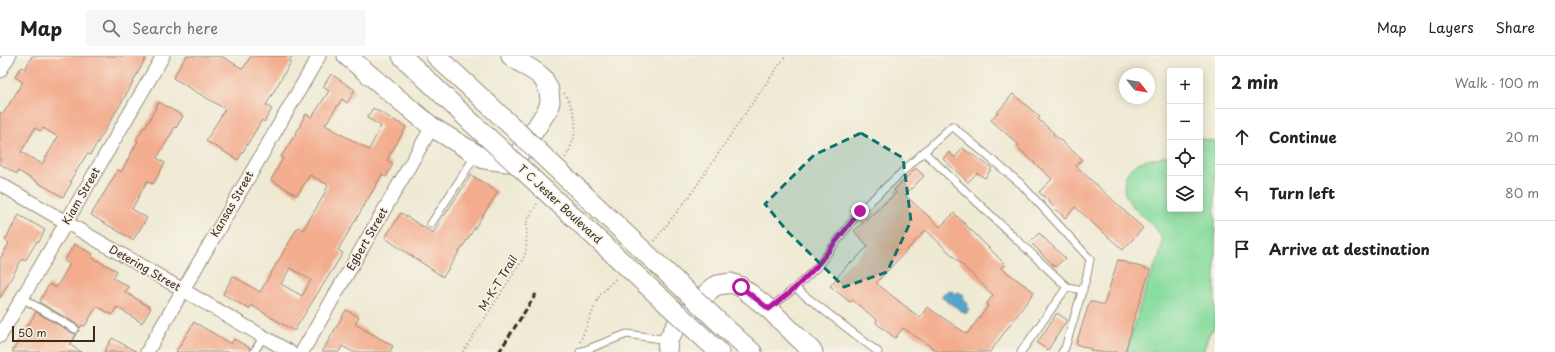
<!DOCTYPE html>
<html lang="en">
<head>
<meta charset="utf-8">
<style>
  :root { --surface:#fff; --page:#f6f6f6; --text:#222; --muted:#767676; --line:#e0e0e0 }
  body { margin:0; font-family:"Playpen Sans",sans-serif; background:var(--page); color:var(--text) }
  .controls { position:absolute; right:12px; top:12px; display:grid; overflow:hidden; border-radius:4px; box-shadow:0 2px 10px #0003 }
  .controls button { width:36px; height:36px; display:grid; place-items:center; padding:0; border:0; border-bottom:1px solid var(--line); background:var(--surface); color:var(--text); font:20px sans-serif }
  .compass { position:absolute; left:1119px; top:12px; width:36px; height:36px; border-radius:50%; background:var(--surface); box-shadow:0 2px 10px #0003; rotate:121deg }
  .scale { position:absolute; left:12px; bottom:10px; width:83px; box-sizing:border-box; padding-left:4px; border:2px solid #3b2a1e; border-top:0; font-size:11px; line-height:14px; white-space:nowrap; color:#3b2a1e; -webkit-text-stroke:3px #f7f3e8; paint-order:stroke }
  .stop { position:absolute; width:12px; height:12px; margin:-9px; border:3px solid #b5179e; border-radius:50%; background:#fff }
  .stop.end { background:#b5179e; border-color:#fff; box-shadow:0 1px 4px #0008 }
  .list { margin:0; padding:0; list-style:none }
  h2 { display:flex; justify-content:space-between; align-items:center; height:52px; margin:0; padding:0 16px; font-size:17px }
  h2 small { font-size:13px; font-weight:400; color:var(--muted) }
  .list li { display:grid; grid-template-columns:26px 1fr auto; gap:12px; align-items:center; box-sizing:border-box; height:56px; padding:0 16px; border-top:1px solid var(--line) }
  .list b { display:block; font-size:15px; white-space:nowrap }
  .list em { font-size:13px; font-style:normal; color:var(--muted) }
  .icon { flex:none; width:22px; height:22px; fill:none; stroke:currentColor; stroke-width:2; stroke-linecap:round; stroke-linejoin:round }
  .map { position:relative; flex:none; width:1215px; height:296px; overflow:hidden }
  header { display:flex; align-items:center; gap:24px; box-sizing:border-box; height:56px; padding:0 20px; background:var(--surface); border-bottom:1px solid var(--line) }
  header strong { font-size:19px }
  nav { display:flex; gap:22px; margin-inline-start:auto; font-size:14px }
  .search { width:280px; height:36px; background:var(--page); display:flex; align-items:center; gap:10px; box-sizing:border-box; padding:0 14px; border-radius:4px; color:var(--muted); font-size:15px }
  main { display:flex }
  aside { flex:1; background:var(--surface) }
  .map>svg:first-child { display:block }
</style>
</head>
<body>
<header>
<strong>Map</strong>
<div class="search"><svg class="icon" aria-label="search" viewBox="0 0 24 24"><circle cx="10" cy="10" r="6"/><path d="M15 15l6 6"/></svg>Search here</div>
<nav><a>Map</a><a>Layers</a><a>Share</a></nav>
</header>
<main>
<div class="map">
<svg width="1215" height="296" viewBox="0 0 1215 296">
  <rect width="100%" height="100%" fill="#f7f3e8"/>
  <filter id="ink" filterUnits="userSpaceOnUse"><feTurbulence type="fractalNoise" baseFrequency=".025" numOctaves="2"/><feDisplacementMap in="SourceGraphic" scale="8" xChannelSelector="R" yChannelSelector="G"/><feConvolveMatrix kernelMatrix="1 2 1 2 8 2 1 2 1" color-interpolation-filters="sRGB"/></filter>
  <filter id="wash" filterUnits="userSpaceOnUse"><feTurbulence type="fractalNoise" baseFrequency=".012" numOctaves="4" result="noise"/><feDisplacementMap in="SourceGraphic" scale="16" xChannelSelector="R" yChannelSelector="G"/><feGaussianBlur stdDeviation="0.9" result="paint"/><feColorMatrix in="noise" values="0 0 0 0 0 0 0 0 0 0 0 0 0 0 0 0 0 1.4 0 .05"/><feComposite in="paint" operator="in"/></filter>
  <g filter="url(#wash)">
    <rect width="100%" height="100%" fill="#efead4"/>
    <path fill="#89dd9f" stroke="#62845e" d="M1200,83L1215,85V271L1209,278L1203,296H1126C1134,272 1140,247 1149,223C1153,212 1161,201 1162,189C1163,164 1117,155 1125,123C1127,116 1132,110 1138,107C1148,102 1160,103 1170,98V153H1200Z"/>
    <path fill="#52a4cd" stroke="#466776" d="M949,234L957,238L958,236L964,239L963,241L968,248L967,251L969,253L966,258L941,241L945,236L946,237Z"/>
    <g id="blocks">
      <path fill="#f3ac8d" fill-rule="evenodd" d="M32,0H147L123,44L90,99L87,98L70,125L72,126L63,141L18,115L17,118L0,108V56L3,58L23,26L15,21L21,11L25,13ZM35,72L41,75L43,72L58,81L42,108L21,96Z
        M186,0H221L243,13L251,0H292L289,5L291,6L266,49L272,53L264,66L262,64L238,104L206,85L225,53L173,22Z
        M331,18L355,34L347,47L342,43L325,69L369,94L381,70L367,62L373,52L406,71L387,104L393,108L386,121L382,119L338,194L343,197L294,275L251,249L249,253L223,238L233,220L260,236L298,171L303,174L324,139L328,129L310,119L297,139L271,124L283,102L281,101L301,69L300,68L306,58L312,61L329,35L323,31ZM290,212L311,224L302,240L281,228Z
        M1013,38L1040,61L1038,63L1054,77L1053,78L1082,103L1076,110L1143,172L1123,194L1075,151L1065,162L1039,136L1052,123L1017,91L1019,89L991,64Z
        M159,46L183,60L176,72L175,71L157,102L165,107L153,128L147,125L132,153L147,162L133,184L91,159L118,114L121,116L138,85L136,84L144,71L145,72Z
        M962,92L992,112L985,122L977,117L968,126L943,103L949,96L955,102Z
        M916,112L924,120L905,139L940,171L954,157L1005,208L1001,212L1034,236L990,296H939L903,272L895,282L876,267L877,264L852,244L850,246L830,230L850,206L852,207L868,190L854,175L896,137L894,134ZM926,174L993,239L986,249L988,250L967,278L927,251L920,262L876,227Z
        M471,119L498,136L443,221L385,182L401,157L433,177Z
        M19,159L45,174L39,186L37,185L25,205L22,203L0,242V203L9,187L5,184Z
        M1039,177L1065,202L1055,211L1030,186Z
        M74,188L93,198L91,201L117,215L113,222L129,231L125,236L151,252L142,267L117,251L112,259L97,250L85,270L82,269L80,272L78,269L41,247L40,245L49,228L56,232L70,208L64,205Z
        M1118,204L1150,214L1131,272L1132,273L1125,296H1096L1090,294L1091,293L1076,288L1090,245L1104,249Z
        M346,254L359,261L355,268L393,290L390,296H353L342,290L339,296H322Z
        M36,256L72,277L76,278L70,289L81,296H12Z
        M1057,257L1067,264L1048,294L1037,287Z
        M194,266L231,288L234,283L250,292L249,296H176Z
        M112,282L137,296H104Z"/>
    </g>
  </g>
  <g filter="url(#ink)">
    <use href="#blocks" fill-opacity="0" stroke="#958a79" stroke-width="1"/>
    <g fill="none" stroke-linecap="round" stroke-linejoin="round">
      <g stroke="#958a79" stroke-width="9">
        <path id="lane" d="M924,96L1067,231L1021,296
          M431,168L476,99
          M1067,231L1083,234
          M22,242L75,273
          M769,253L795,232
          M254,296L264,280
          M580,296L627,278L668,284
          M878,296L795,232L817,211L860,155L952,70L1021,128L1090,203L1087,219L1065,292L1062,296"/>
      </g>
      <g stroke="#958a79" stroke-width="15">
        <path id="street" d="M0,15L9,0
          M0,128L290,296
          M0,280L163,0
          M147,296L319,0
          M302,296L432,71"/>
      </g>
      <g stroke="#958a79" stroke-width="21">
        <path id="secondary" d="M347,0L432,71L484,103L507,106L516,102L538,69L548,53L550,46L549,34L543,22L537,17L511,0
          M402,0L470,65
          M436,0L486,46
          M721,268L752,296
          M706,284L719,296
          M667,296L668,284L676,270L712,232L718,229L731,227L741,231L749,237L769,253L813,296"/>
      </g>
      <path stroke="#958a79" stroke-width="2" stroke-dasharray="1 3" stroke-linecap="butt" d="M564,37C579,60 579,78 565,102
        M654,185L691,138L750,50L786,0
        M580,286L599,240L617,221
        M463,296L523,203L526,196L527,165L538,146"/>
      <use href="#lane" stroke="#fff" stroke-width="7"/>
      <use href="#street" stroke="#fff" stroke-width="13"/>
      <use href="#secondary" stroke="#fff" stroke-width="19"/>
      <path stroke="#3b2a1e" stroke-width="3" stroke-dasharray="6 3" stroke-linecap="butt" d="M499,296L536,238"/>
      <g stroke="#958a79" stroke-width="21" stroke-linecap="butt">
        <path id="secondary-bridge" d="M486,46L721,268
          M470,65L706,284"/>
      </g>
      <use href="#secondary-bridge" stroke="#fff" stroke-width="19"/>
    </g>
  </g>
  <g fill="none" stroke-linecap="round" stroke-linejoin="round" filter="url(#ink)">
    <path stroke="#b5179e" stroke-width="5" d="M741,231L769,253L795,232L816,211L860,155"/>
  </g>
  <path fill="#0f766e" fill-opacity="0.2" stroke="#0f766e" stroke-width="3" stroke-dasharray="8 5" stroke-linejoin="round" d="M861,77L903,102L911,165L887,216L844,231L787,175L765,148L814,99Z"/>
  <g text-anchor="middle" stroke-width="3.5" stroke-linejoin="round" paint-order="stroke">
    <g font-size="11" fill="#3b2a1e" stroke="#f7f3e8">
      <text transform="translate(81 140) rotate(-60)" y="4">Kiam Street</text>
      <text transform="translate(232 148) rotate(-60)" y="4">Kansas Street</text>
      <text transform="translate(560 148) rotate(43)" y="4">T C Jester Boulevard</text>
      <text transform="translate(367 183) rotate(-60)" y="4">Egbert Street</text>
      <text transform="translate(145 212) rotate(30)" y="4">Detering Street</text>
      <text transform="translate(498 227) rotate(-58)" y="4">M-K-T Trail</text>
    </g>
  </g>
</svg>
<div class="controls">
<button>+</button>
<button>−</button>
<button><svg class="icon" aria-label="locate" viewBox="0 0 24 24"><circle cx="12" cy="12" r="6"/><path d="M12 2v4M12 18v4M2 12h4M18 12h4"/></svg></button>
<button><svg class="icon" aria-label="layers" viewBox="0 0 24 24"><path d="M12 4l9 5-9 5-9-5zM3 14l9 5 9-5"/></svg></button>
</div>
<svg class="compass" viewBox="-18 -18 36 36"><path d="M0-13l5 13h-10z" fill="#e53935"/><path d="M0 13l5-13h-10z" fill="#767676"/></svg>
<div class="scale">50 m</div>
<div class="stop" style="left:741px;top:231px"></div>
<div class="stop end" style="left:860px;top:155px"></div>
</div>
<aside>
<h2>2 min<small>Walk · 100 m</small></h2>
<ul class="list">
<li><svg class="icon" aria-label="ahead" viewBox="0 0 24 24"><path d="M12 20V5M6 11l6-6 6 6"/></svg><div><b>Continue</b></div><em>20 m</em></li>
<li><svg class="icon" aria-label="left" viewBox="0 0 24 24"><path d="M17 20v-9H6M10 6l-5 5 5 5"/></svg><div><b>Turn left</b></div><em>80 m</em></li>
<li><svg class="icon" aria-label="arrive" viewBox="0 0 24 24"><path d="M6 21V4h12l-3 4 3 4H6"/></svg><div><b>Arrive at destination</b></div></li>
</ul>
</aside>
</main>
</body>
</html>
